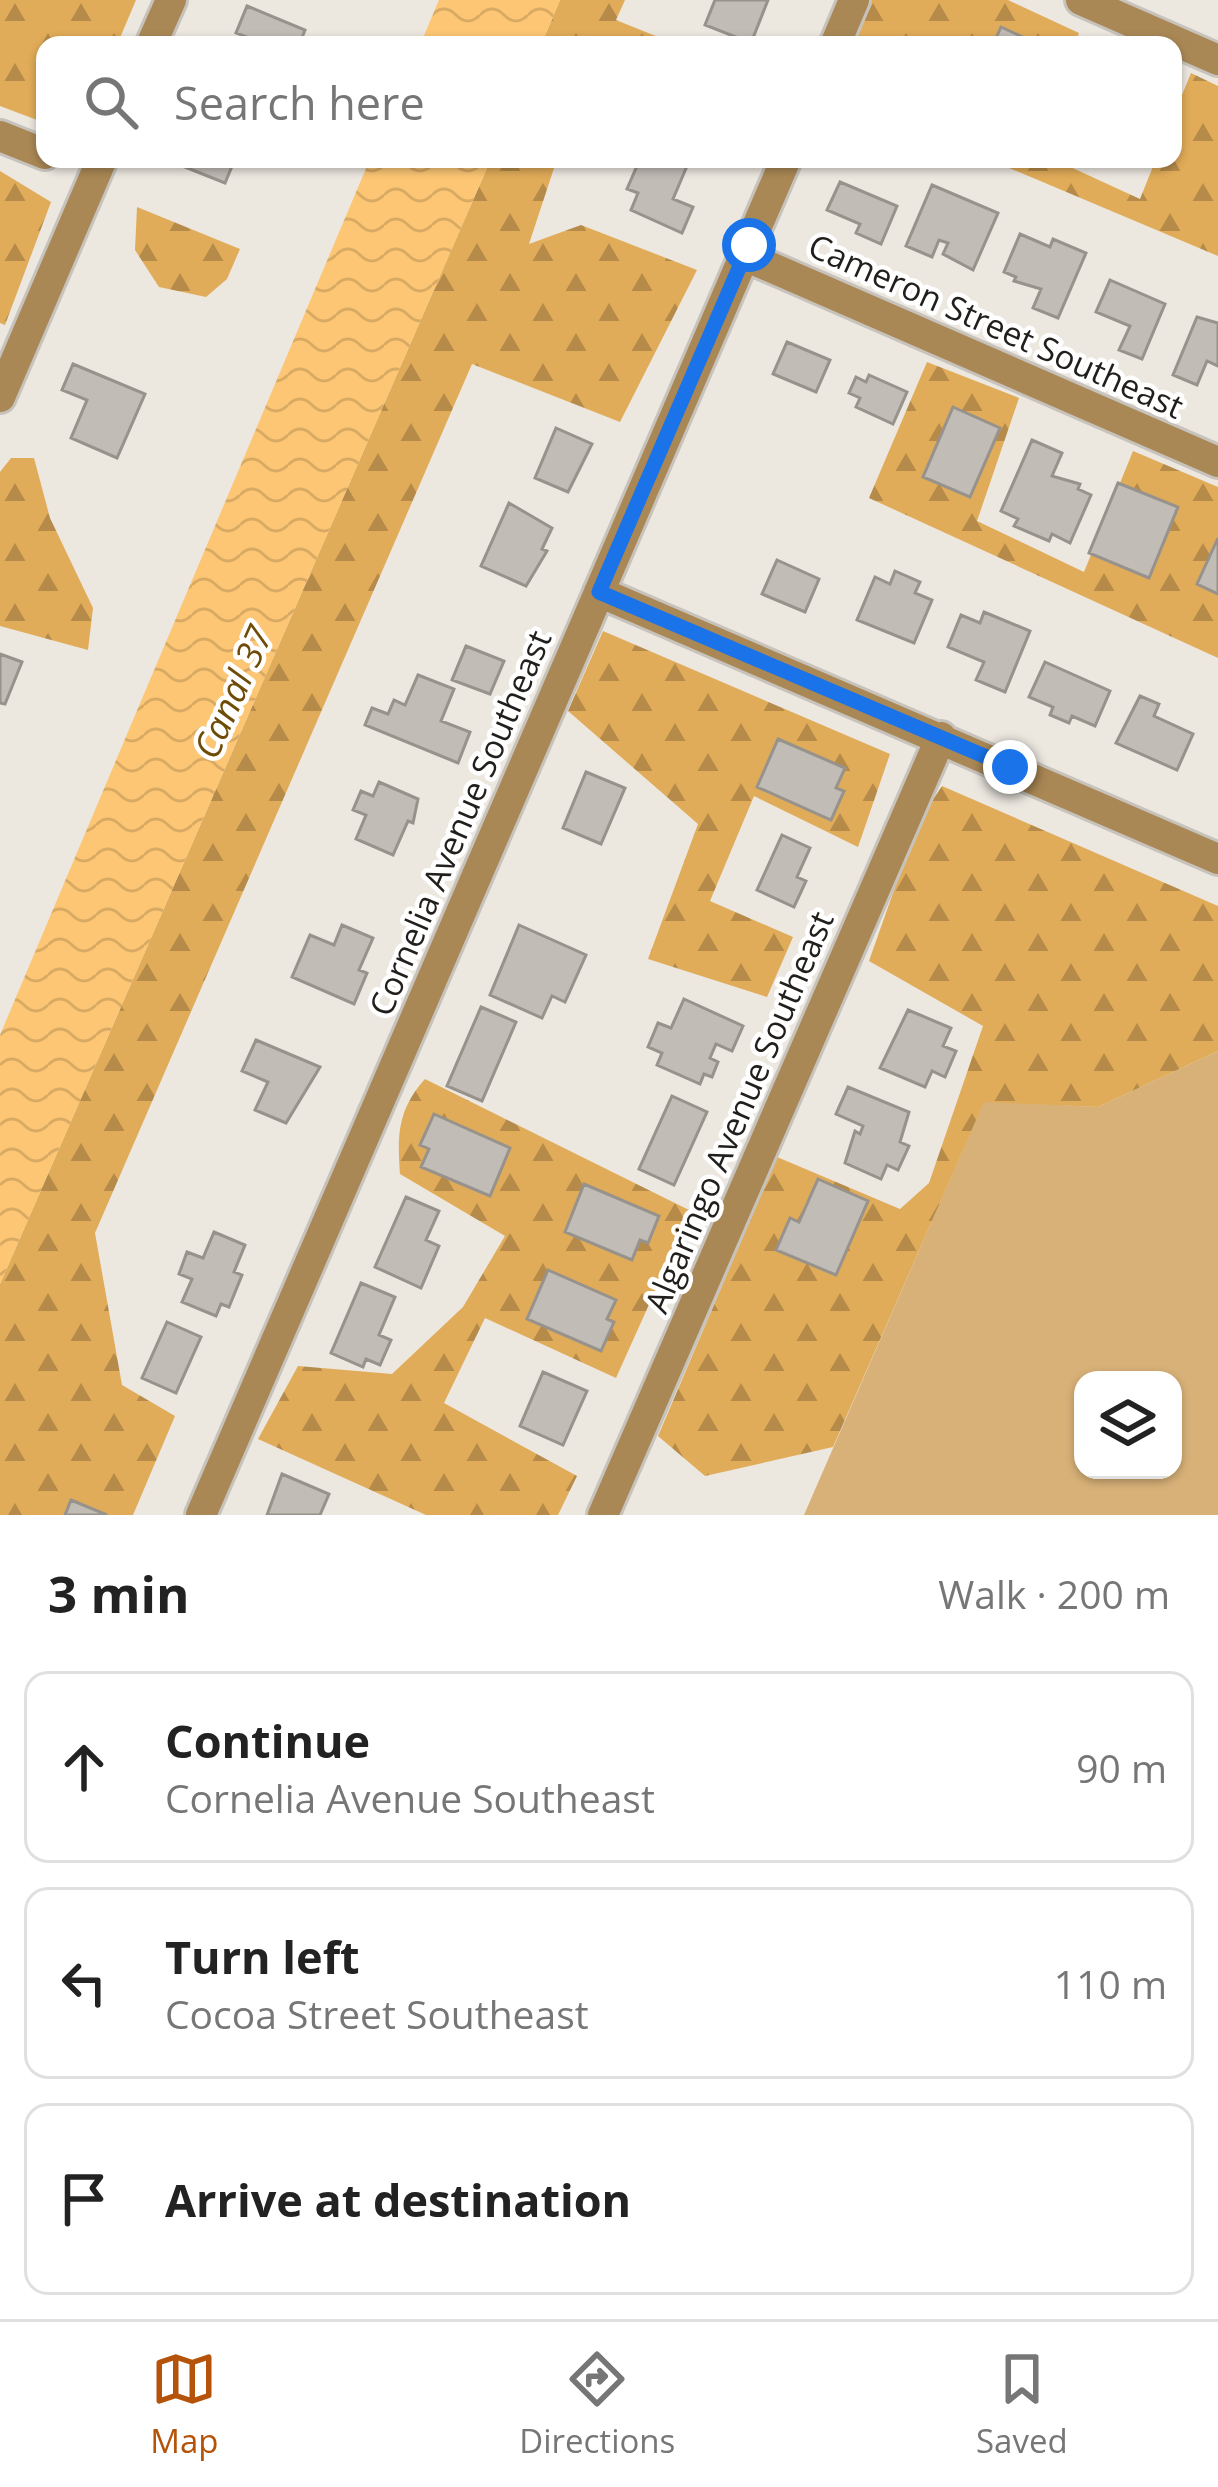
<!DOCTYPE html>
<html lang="en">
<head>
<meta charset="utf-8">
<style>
  :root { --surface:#fff; --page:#f6f6f6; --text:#222; --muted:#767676; --line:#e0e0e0; --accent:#b45309 }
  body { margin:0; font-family:"Open Sans",sans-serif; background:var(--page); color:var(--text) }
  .controls { position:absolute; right:36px; bottom:36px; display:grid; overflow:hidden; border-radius:24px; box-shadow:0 3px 9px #0004 }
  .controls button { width:108px; height:108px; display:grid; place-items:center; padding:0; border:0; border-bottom:3px solid var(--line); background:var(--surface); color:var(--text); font:60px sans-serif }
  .stop { position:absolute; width:36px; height:36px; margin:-27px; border:9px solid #1a73e8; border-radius:50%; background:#fff }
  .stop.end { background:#1a73e8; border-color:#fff; box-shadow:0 3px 12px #0008 }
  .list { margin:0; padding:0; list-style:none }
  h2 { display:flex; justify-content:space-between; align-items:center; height:156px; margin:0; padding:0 48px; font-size:51px }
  h2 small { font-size:39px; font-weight:400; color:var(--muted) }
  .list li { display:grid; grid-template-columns:78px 1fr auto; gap:36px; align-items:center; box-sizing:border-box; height:192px; margin:0 24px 24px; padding:0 24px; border:3px solid var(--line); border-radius:24px }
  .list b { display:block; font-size:45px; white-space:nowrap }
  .list p { margin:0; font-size:39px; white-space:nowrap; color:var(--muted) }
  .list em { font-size:39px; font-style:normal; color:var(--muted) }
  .icon { flex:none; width:66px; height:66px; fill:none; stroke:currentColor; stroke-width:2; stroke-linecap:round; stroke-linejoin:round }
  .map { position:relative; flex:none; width:1218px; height:1515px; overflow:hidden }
  .search { position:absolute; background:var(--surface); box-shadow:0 3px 9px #0004; left:36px; right:36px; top:36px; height:132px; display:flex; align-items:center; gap:30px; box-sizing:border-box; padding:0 42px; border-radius:24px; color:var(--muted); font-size:45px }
  .sheet { height:804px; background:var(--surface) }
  nav { display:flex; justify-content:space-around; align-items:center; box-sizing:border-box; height:168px; border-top:3px solid var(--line); background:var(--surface); font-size:33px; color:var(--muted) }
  nav a { display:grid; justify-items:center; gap:6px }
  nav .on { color:var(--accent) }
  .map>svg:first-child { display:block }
</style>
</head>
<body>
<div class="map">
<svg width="1218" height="1515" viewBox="0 0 1218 1515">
  <defs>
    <pattern id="forest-firs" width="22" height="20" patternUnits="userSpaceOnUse" patternTransform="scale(3)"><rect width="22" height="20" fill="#e1ac59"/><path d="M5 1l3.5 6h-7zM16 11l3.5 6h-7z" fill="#b68b49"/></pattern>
    <pattern id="water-waves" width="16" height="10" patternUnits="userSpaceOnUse" patternTransform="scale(3)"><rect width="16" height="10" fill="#fcc674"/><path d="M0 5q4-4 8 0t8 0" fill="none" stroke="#d8aa64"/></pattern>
  </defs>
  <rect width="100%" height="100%" fill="#ece7df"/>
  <path fill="#d8b178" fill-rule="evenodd" d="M1218,1051V1515H804L984,1101L1098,1107ZM1083,1380H1173V1470H1083Z"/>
  <path fill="url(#forest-firs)" d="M0,0H136L117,45H45V123L0,106Z
    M560,0H625L616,20L678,45H541Z
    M872,0H1008L1079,33L1074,45H850Z
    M1191,73L1218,86V256L988,159H1053L1140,199L1156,159H1173V117Z
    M491,159H557L529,244L581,225L697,270L620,422L472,364L95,1233L122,1385L175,1416L133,1515H0V1284Z
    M0,171L51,202L5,325L0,323Z
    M137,207L240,249L227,279L206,297L159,287L135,250Z
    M927,362L1019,398L977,521L1084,572L1133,451L1218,487V658L869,498Z
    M11,458H34L50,518L93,608L88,650L0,626V472Z
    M603,631L890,754L858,847L754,796L710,901L793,937L767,997L648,959L698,824L568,711Z
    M942,786L1218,906V1051L1098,1107L984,1102L833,1447L705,1476L658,1436L777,1157L900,1209L929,1183L983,1026L869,961L918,822Z
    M425,1079L691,1211L616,1378L485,1318L444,1403L577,1476L558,1515H426L258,1439L298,1366L392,1374L463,1307L505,1236L400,1174C397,1135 398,1109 425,1079Z"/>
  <path fill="url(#water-waves)" d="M439,0H560L541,45H420Z
    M370,159H491L0,1284V1035Z"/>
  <path fill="#c1bcb5" stroke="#97938c" stroke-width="3" d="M715,0H768L751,43L705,25Z
    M247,6L305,30L299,45H253L255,40L236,33Z
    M1001,27L1040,45H993Z
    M165,159H235L225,183Z
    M640,159H690L673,199L693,207L682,233L631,210L638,193L627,189Z
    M840,182L897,206L881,244L856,233L860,224L827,210Z
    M932,185L998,213L973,270L943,254L948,243L939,240L932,257L906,246Z
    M1020,234L1050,247L1053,239L1086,253L1058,318L1033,308L1041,289L1014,281L1016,277L1004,272Z
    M1110,280L1165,304L1142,359L1119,350L1130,326L1096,312Z
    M1197,317L1218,323V366L1207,361L1197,385L1173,375Z
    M787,342L830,360L816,392L773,374Z
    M73,364L145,394L117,458L71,438L87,400L62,390Z
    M869,375L907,392L893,424L856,407L860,398L849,393L856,377L866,382Z
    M953,407L1000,428L970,497L923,477Z
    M556,428L592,444L568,492L535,478Z
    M1032,440L1062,453L1052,476L1080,484L1078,489L1091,495L1070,543L1052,534L1049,541L1014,526L1018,519L1001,511Z
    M1118,483L1178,507L1149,578L1089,553Z
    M509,503L552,528L542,549L547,551L526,586L481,566Z
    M1218,538V594L1197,584Z
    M777,560L819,579L805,612L762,594Z
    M895,571L920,582L915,593L932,600L914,643L857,620L875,577L890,584Z
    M984,612L1030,631L1005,692L976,680L984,662L948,647L961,615L980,623Z
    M466,646L504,661L490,694L452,680Z
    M0,654L22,662L5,704L0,703Z
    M1045,662L1110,691L1095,726L1072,716L1069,723L1050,715L1053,707L1029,697Z
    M418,675L454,689L441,721L470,732L458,763L365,725L372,708L388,714L394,700L405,705Z
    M1140,696L1159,704L1154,716L1193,734L1177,770L1116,743Z
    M778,739L845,768L836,788L844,791L831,820L757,787Z
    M586,772L625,788L601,844L563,828Z
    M379,782L418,799L413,823L408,821L393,855L356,839L366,815L353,810L361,791L373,796Z
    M782,835L810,848L797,877L806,881L794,907L757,890Z
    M342,925L373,938L359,970L367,973L354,1004L292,977L310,935L334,945Z
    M519,925L586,955L565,1002L552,996L542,1018L490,995Z
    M684,999L743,1026L732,1051L716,1044L710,1058L718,1062L712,1077L704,1074L700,1084L657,1065L662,1053L648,1047L658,1023L671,1028Z
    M481,1007L516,1022L482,1101L447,1086Z
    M908,1010L951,1028L943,1046L956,1051L945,1077L932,1071L925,1087L880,1068Z
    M256,1040L320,1067L286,1123L255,1110L268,1082L242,1071Z
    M848,1087L909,1112L900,1142L909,1146L898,1170L887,1165L881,1179L845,1163L855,1131L860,1134L863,1126L836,1114Z
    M672,1096L707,1112L674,1185L639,1169Z
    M434,1114L510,1148L490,1196L421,1167L429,1149L420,1145Z
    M818,1179L868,1201L836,1275L776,1250L790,1218L799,1222Z
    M584,1184L659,1216L648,1243L640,1240L632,1260L565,1232Z
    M406,1197L439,1211L426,1240L439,1246L421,1288L375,1267Z
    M214,1232L245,1245L234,1272L242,1275L229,1307L221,1304L216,1316L182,1302L192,1279L179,1274L187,1252L203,1258Z
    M548,1270L616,1300L607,1319L614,1322L601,1351L527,1319Z
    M361,1283L395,1297L379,1335L391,1340L380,1365L366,1359L363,1367L331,1353Z
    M167,1322L201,1337L176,1393L142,1378Z
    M543,1372L587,1391L563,1445L520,1426Z
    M282,1474L329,1494L320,1515H267Z
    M71,1500L107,1515H65Z"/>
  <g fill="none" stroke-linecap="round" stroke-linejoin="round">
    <g stroke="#c7c3bc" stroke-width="36">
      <path id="minor" d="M1081,0L1218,60
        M151,45L171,0
        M835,45L854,0
        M0,136L45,154
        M745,256L1218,462
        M0,397L102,159
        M599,592L1218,859
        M201,1515L786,159
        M603,1515L941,737"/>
    </g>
    <use href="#minor" stroke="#a85" stroke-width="30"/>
  </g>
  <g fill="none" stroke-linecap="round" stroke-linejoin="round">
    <path stroke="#1a73e8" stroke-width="15" d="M749,245L599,592L1010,767"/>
  </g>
  <g text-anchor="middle" stroke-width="9" stroke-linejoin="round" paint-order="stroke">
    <g font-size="33" fill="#211f1c" stroke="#fff">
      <text transform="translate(996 326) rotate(24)" y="12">Cameron Street Southeast</text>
      <text transform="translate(460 823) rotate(-67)" y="12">Cornelia Avenue Southeast</text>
      <text transform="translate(739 1112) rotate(-67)" y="12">Algaringo Avenue Southeast</text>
    </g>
    <g font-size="36" font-style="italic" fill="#6e4b07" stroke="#fff">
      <text transform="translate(233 692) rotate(-66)" y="13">Canal 37</text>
    </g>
  </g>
</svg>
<div class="controls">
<button><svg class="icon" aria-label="layers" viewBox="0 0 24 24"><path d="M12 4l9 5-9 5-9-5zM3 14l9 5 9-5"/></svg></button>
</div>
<div class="stop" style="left:749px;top:245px"></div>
<div class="stop end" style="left:1010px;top:767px"></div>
<div class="search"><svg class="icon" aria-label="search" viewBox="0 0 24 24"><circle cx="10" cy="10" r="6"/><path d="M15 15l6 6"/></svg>Search here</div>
</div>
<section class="sheet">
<h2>3 min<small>Walk · 200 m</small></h2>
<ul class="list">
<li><svg class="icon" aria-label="ahead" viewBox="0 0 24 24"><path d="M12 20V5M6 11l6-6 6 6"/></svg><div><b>Continue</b><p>Cornelia Avenue Southeast</p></div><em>90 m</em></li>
<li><svg class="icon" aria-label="left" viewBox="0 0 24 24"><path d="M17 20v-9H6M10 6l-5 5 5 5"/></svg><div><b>Turn left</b><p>Cocoa Street Southeast</p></div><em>110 m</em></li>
<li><svg class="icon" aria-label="arrive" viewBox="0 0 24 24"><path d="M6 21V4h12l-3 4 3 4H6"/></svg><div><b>Arrive at destination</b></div></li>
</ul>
</section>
<nav>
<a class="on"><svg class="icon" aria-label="map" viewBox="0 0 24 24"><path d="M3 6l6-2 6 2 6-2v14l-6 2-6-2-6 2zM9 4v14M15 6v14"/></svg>Map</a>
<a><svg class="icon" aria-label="directions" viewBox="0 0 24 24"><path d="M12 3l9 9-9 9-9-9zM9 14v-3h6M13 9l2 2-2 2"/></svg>Directions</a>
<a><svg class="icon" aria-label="saved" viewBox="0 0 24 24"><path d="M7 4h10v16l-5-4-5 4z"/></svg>Saved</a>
</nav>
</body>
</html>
